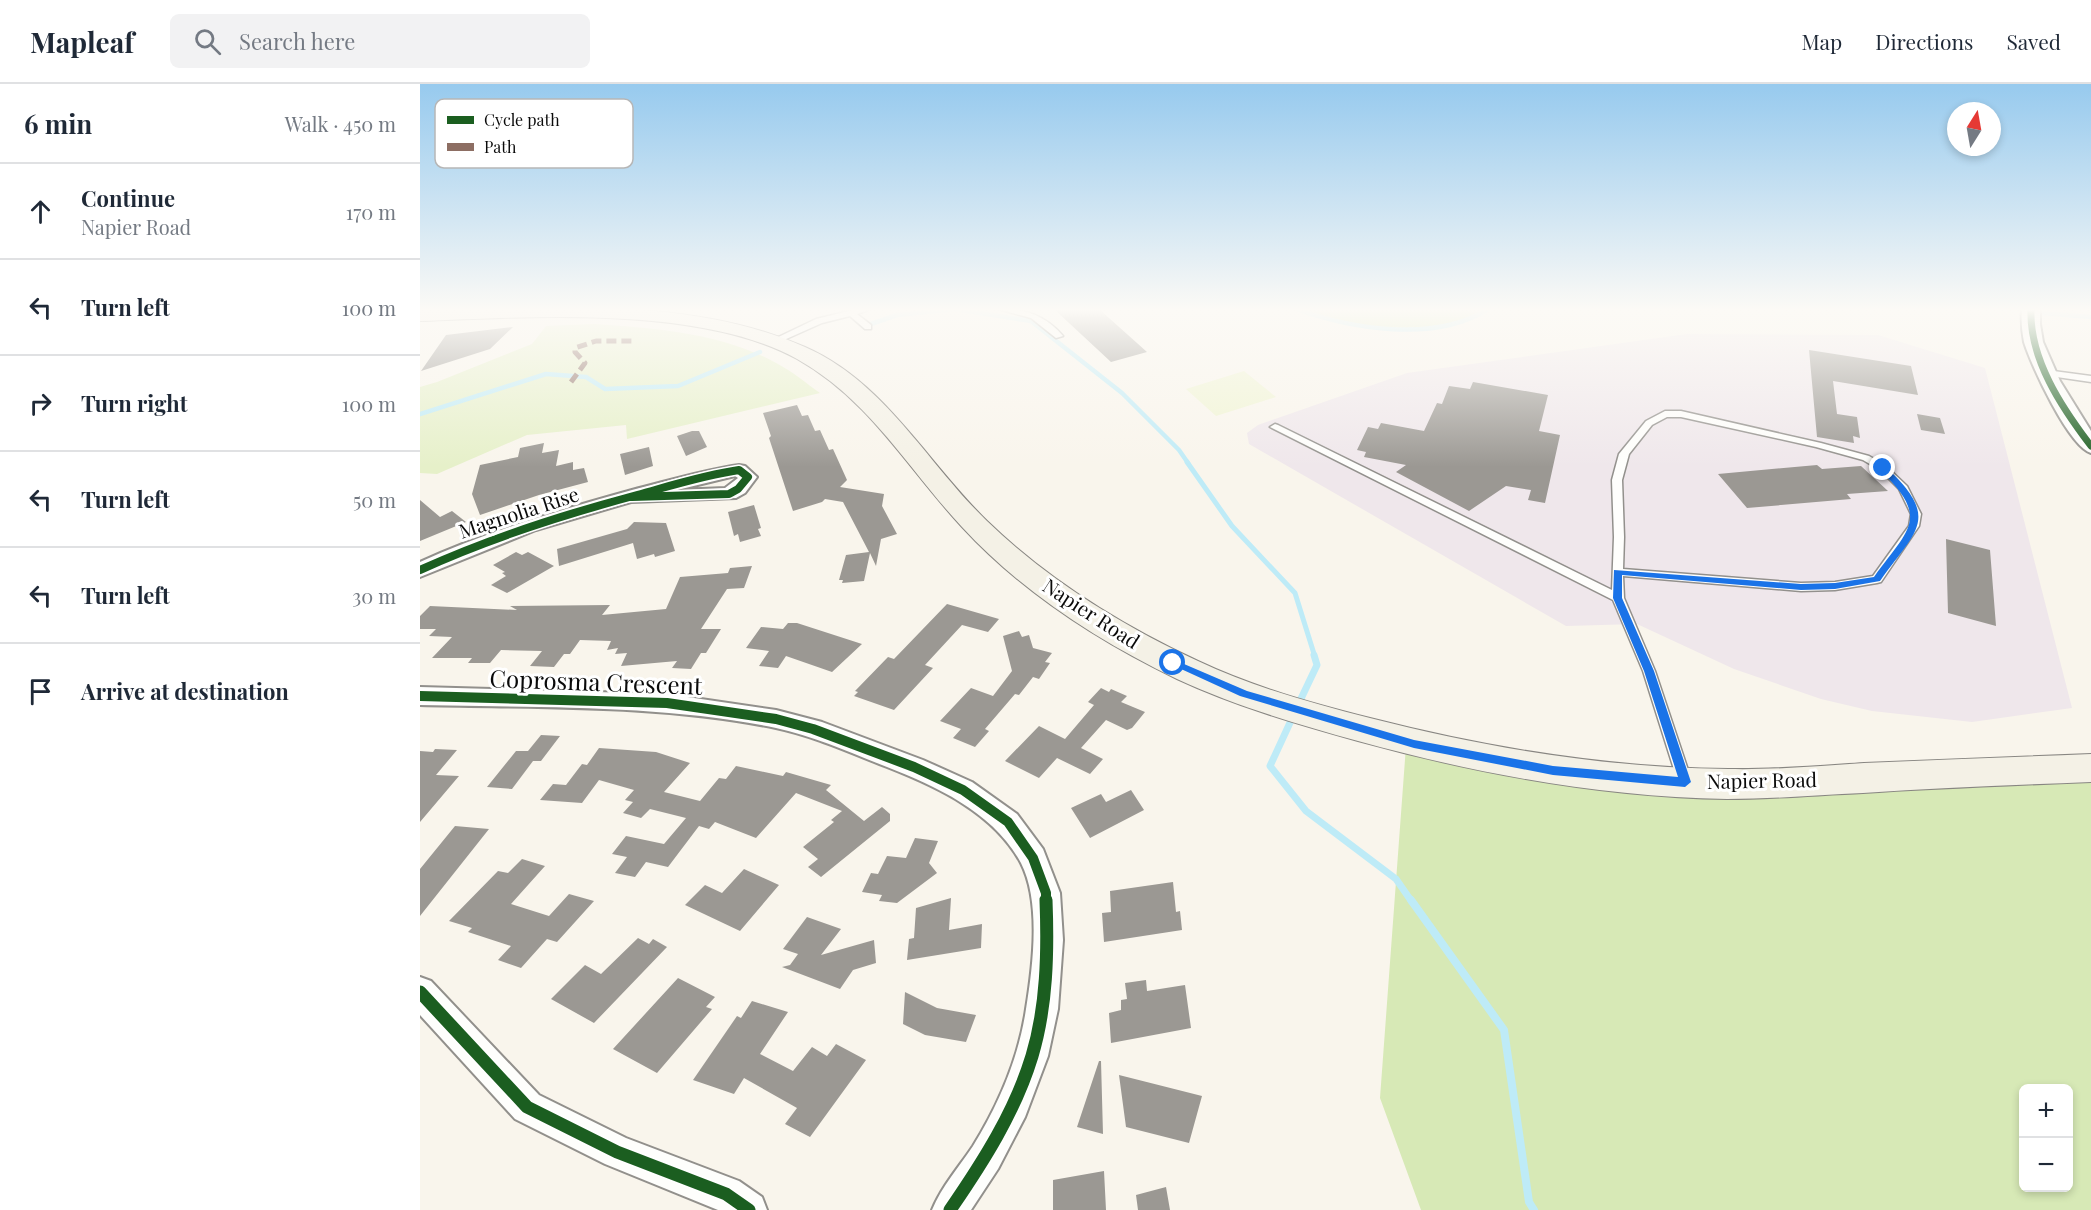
<!DOCTYPE html>
<html lang="en">
<head>
<meta charset="utf-8">
<style>
  :root { --surface:#fff; --page:#f2f2f3; --text:#1f2937; --muted:#747a83; --line:#e0e1e3 }
  body { margin:0; font-family:"Playfair Display",serif; background:var(--page); color:var(--text) }
  .controls { position:absolute; right:18px; bottom:18px; display:grid; overflow:hidden; border-radius:9px; box-shadow:0 3px 9px #0003 }
  .controls button { width:54px; height:54px; display:grid; place-items:center; padding:0; border:0; border-bottom:2px solid var(--line); background:var(--surface); color:var(--text); font:30px sans-serif }
  .compass { position:absolute; left:1527px; top:18px; width:54px; height:54px; border-radius:50%; background:var(--surface); box-shadow:0 3px 9px #0003; rotate:11deg }
  .stop { position:absolute; width:18px; height:18px; margin:-14px; border:4px solid #1a73e8; border-radius:50%; background:#fff }
  .stop.end { background:#1a73e8; border-color:#fff; box-shadow:0 2px 6px #0008 }
  .list { margin:0; padding:0; list-style:none }
  h2 { display:flex; justify-content:space-between; align-items:center; height:78px; margin:0; padding:0 24px; font-size:26px }
  h2 small { font-size:20px; font-weight:400; color:var(--muted) }
  .list li { display:grid; grid-template-columns:39px 1fr auto; gap:18px; align-items:center; box-sizing:border-box; height:96px; padding:0 24px; border-top:2px solid var(--line) }
  .list b { display:block; font-size:22px; white-space:nowrap }
  .list p { margin:0; font-size:20px; white-space:nowrap; color:var(--muted) }
  .list em { font-size:20px; font-style:normal; color:var(--muted) }
  .icon { flex:none; width:33px; height:33px; fill:none; stroke:currentColor; stroke-width:2; stroke-linecap:round; stroke-linejoin:round }
  .map { position:relative; flex:none; width:1671px; height:1126px; overflow:hidden }
  header { display:flex; align-items:center; gap:36px; box-sizing:border-box; height:84px; padding:0 30px; background:var(--surface); border-bottom:2px solid var(--line) }
  header strong { font-size:28px }
  nav { display:flex; gap:33px; margin-inline-start:auto; font-size:21px }
  .search { width:420px; height:54px; background:var(--page); display:flex; align-items:center; gap:15px; box-sizing:border-box; padding:0 21px; border-radius:9px; color:var(--muted); font-size:22px }
  main { display:flex }
  aside { flex:1; background:var(--surface) }
  .map>svg:first-child { display:block }
</style>
</head>
<body>
<header>
<strong>Mapleaf</strong>
<div class="search"><svg class="icon" aria-label="search" viewBox="0 0 24 24"><circle cx="10" cy="10" r="6"/><path d="M15 15l6 6"/></svg>Search here</div>
<nav><a>Map</a><a>Directions</a><a>Saved</a></nav>
</header>
<main>
<aside>
<h2>6 min<small>Walk · 450 m</small></h2>
<ul class="list">
<li><svg class="icon" aria-label="ahead" viewBox="0 0 24 24"><path d="M12 20V5M6 11l6-6 6 6"/></svg><div><b>Continue</b><p>Napier Road</p></div><em>170 m</em></li>
<li><svg class="icon" aria-label="left" viewBox="0 0 24 24"><path d="M17 20v-9H6M10 6l-5 5 5 5"/></svg><div><b>Turn left</b></div><em>100 m</em></li>
<li><svg class="icon" aria-label="right" viewBox="0 0 24 24"><path d="M7 20v-9h11M14 6l5 5-5 5"/></svg><div><b>Turn right</b></div><em>100 m</em></li>
<li><svg class="icon" aria-label="left" viewBox="0 0 24 24"><path d="M17 20v-9H6M10 6l-5 5 5 5"/></svg><div><b>Turn left</b></div><em>50 m</em></li>
<li><svg class="icon" aria-label="left" viewBox="0 0 24 24"><path d="M17 20v-9H6M10 6l-5 5 5 5"/></svg><div><b>Turn left</b></div><em>30 m</em></li>
<li><svg class="icon" aria-label="arrive" viewBox="0 0 24 24"><path d="M6 21V4h12l-3 4 3 4H6"/></svg><div><b>Arrive at destination</b></div></li>
</ul>
</aside>
<div class="map">
<svg width="1671" height="1126" viewBox="0 0 1671 1126">
  <rect width="100%" height="100%" fill="#f9f5ec"/>
  <path fill="#efe7eb" d="M1267,250L1458,251L1565,284L1652,624L1552,638L1452,627L1401,615L1314,585L1217,540L1146,542L829,360L827,349L838,341L987,289Z"/>
  <path fill="#e6f0c9" d="M174,240C235,244 303,249 358,280C373,288 386,299 400,309L207,355L206,341L107,351L17,390L0,389V303L17,298L112,260L126,242Z"/>
  <path fill="#d7e9b6" fill-rule="evenodd" d="M876,225H1068C1040,250 965,246 929,241C911,239 893,231 876,225Z
    M986,662L1259,698L1671,683V1126H1001L960,1014ZM1604,1004H1648V1104H1604Z"/>
  <path fill="#f0f4d3" d="M824,287L856,313L796,332L766,305Z"/>
  <g fill="none" stroke-linecap="round" stroke-linejoin="round">
    <path stroke="#beebf7" stroke-width="4.5" d="M876,225C932,245 1015,259 1068,225
      M1623,229L1671,233
      M451,240L477,231L535,225L611,237L702,309L759,366L768,379
      M0,330L126,290L166,293L185,305L258,302L340,268"/>
    <path stroke="#beebf7" stroke-width="5" d="M767,378L812,442L875,509L895,573"/>
    <path stroke="#beebf7" stroke-width="7" d="M878,621L897,581L894,571
      M874,630L850,682L886,727L976,795L992,818"/>
    <path stroke="#beebf7" stroke-width="8" d="M991,816L1084,946L1109,1118L1114,1126"/>
  </g>
  <path fill="#9b9893" d="M634,225H679L727,268L691,278Z
    M93,243L70,265L1,287L26,251Z
    M1389,266L1491,282L1498,311L1413,297L1417,330L1437,333L1440,354L1433,352L1434,359L1397,353Z
    M1053,298L1128,311L1119,347L1140,351L1125,419L1108,416L1111,406L1086,402L1049,427L976,388L986,381L944,373L946,368L937,366L948,343L958,345L961,339L1004,347L1017,319L1022,320L1029,302L1050,305Z
    M377,321L382,332L388,331L395,347L400,346L409,366L413,365L427,396L420,403L464,410L462,422L477,450L461,455L456,482L450,469L444,497L422,499L423,496H419L426,471L449,468L423,418L405,415L402,418L373,427L349,354L351,352L343,329Z
    M1497,330L1520,334L1525,350L1501,346Z
    M272,347H279L287,363L266,372L257,352Z
    M124,359L122,369L139,366L136,382L153,378V386L164,384L168,398L119,411L60,431L52,410L60,381L98,373L100,364Z
    M229,363L233,382L205,391L200,370Z
    M1397,381L1402,385L1441,382L1468,407L1427,410L1431,415L1327,424L1298,390Z
    M0,416L20,433L32,427L46,438L0,457Z
    M334,421L341,444L338,445L341,452L320,458L318,450L314,452L308,428Z
    M214,438L246,439L255,467L235,473L234,470L217,475L213,459L139,482L137,465L207,445Z
    M1526,455L1570,466L1576,542L1528,529Z
    M96,468L102,471L108,468L134,482L87,509L71,501L86,492L82,489L85,488L73,481Z
    M332,482L324,504L307,505L281,545H301L286,569H281L271,585L252,584L257,577L201,582L207,569L195,570L198,564L187,566L191,557L160,556L150,570H144L134,583L110,582L122,567L81,566L70,579H48L52,574H12L32,553L9,552L16,545H0V532L10,522L97,526L90,522L190,521L182,531L246,525L260,493L308,489L310,484Z
    M527,520L579,535L568,548L542,541L505,581L513,584L474,626L434,612L438,608L435,607L468,573L474,575Z
    M368,539H377L442,560L412,588L366,572L358,584L339,582L349,567L326,564L341,543L363,545Z
    M599,547L602,553L609,551L613,564L632,569L625,578L630,579L619,595L613,593L599,611L595,610L565,645L569,647L555,663L533,654L541,645L520,637L551,604L573,612L592,587L583,552Z
    M681,604L689,608L691,605L707,612L701,618L725,628L712,644L707,646L686,636L661,664L683,675L670,690L637,674L619,694L585,677L619,642L645,655L674,621L668,618Z
    M121,651L140,652L121,677H113L92,705L67,703L96,667H108Z
    M179,664L236,668L270,679L244,708L280,717L299,694L306,695L316,682L363,692L366,688L411,701L406,706L444,737L462,723L470,730V737L401,793L388,783L398,775L383,763L414,738L411,736L422,727L376,709L336,754L295,738L289,745L279,742L248,783L226,778L215,793L195,789L207,773L192,770L206,752L244,760L266,734L230,725L221,734L203,729L213,718L205,716L214,706L179,696L162,719L120,716L133,700L146,701L162,680L167,681Z
    M15,665L37,666L16,691L39,692L0,738V667L13,668Z
    M711,706L724,726L670,754L651,724L681,710L686,718Z
    M35,742L69,745L0,832V785Z
    M495,754L518,757L509,779L517,789L477,819L459,817L462,811L442,808L451,789L458,790L467,772L486,774Z
    M102,775L125,782L91,820L129,832L149,810L174,817L137,858L127,855L101,884L78,876L91,862L48,848L52,844L29,837L78,787L88,789Z
    M324,785L359,801L320,847L265,821L285,801L302,809Z
    M753,798L756,828L760,827L762,846L684,858L682,829L691,828L690,807Z
    M531,814L529,846L562,840L561,864L487,876L489,855L494,854L496,824Z
    M387,833L421,845L401,871L454,856L456,879L433,886L420,905L362,883L370,881L378,870L363,865Z
    M218,854L229,860L233,855L247,863L174,939L131,915L165,881L181,890Z
    M258,894L295,913L286,923L292,925L237,989L193,965Z
    M726,896L727,907L765,901L771,944L691,959L689,929L701,926V916L707,915L705,899Z
    M485,908L517,924L556,931L546,958L505,951L483,940Z
    M332,917L368,928L340,970L373,987L392,963L407,972L416,960L446,976L390,1053L365,1040L377,1024L324,994L314,1010L273,996L317,932L321,934Z
    M679,977H681L683,1050L657,1043Z
    M699,991L782,1012L769,1059L706,1043Z
    M684,1087L686,1126H633V1096Z
    M746,1103L750,1126H718L716,1111Z"/>
  <g fill="none" stroke-linecap="round" stroke-linejoin="round">
    <g stroke="#92908c" stroke-width="3">
      <path id="service" d="M437,225H451L437,230L451,241V245H445L430,232L402,239L355,260L348,258L396,235Z
        M578,225C605,225 625,231 643,252L636,254L611,234Z
        M1626,286L1671,292V298L1623,291V287Z
        M1245,327H1261L1401,359L1449,372L1466,382L1487,402L1501,430L1499,442L1461,498L1457,499L1415,506L1381,507L1203,492L1204,514L1235,587L1272,698L1270,702L1265,704L1260,702L1258,698L1223,587L1193,516L850,343L855,340L858,341L1192,506L1194,453L1192,396L1199,370L1226,337ZM1247,333H1261L1396,363L1443,376L1460,386L1479,405L1491,430L1489,442L1453,492L1415,498L1381,499L1203,485L1204,453L1202,396L1209,370L1232,341Z"/>
    </g>
    <g stroke="#92908c" stroke-width="4">
      <path id="minor" d="M319,381L325,382L337,393L325,409L316,414L211,418L116,446L0,493V478C68,447 140,426 212,406C248,397 283,386 319,381ZM315,392L318,394L305,404L257,406Z
        M0,603L247,610L356,626L402,638L503,676L552,698L597,730L623,765L640,809L643,856L638,925L628,972L605,1033L578,1085L551,1126H512C522,1102 539,1083 553,1062C579,1020 599,973 606,925C613,882 621,818 601,779C574,729 518,703 467,683C431,669 394,652 356,644C240,620 118,624 0,621Z
        M0,893L11,897L119,1011L206,1054L319,1097L342,1113L347,1126H298L185,1080L95,1035L0,931Z"/>
    </g>
    <g stroke="#92908c" stroke-width="4">
      <path id="tertiary" d="M1602,225H1620V240L1623,258L1640,297L1671,347V369C1649,363 1611,281 1604,258C1602,247 1601,237 1602,225Z"/>
    </g>
    <g stroke="#888682" stroke-width="2">
      <path id="secondary" d="M0,225C126,225 268,211 385,263C465,298 507,379 567,437C628,496 701,541 778,577C833,603 891,619 950,634C1067,664 1187,684 1308,685C1354,686 1399,682 1444,679C1520,676 1595,673 1671,670V698C1595,701 1519,704 1443,709C1398,711 1352,715 1307,715C1181,713 1058,690 938,657C877,640 815,622 757,595C678,557 602,508 542,443C487,384 450,316 377,275C280,221 109,233 0,237Z"/>
    </g>
    <use href="#service" fill="#fefefc" fill-rule="evenodd"/>
    <use href="#minor" fill="#fefefc" fill-rule="evenodd"/>
    <use href="#tertiary" fill="#fefefc" fill-rule="evenodd"/>
    <use href="#secondary" fill="#f4f1e6" fill-rule="evenodd"/>
    <path stroke="#8d6e63" stroke-width="5" stroke-dasharray="10 5" stroke-linecap="butt" d="M151,298L165,279L155,268V264L176,257H214"/>
    <g stroke="#fff" stroke-width="10">
      <path id="cycleway-far3" d="M1611,225C1609,275 1642,324 1671,362"/>
    </g>
    <g stroke="#fff" stroke-width="11">
      <path id="cycleway-far2" d="M0,486C70,454 142,431 217,411C250,402 284,391 319,386L328,393L318,405L309,410L212,413"/>
    </g>
    <g stroke="#fff" stroke-width="14">
      <path id="cycleway-far1" d="M0,612L247,619L356,635L393,645L494,683L543,706L588,738L613,774L626,809V818"/>
    </g>
    <g stroke="#fff" stroke-width="16">
      <path id="cycleway" d="M0,908L107,1023L197,1068L306,1110L329,1126
        M530,1126C563,1078 595,1028 612,972C627,922 628,868 626,816"/>
    </g>
    <use href="#cycleway-far3" stroke="#1b5e20" stroke-width="7"/>
    <use href="#cycleway-far2" stroke="#1b5e20" stroke-width="8"/>
    <use href="#cycleway-far1" stroke="#1b5e20" stroke-width="10"/>
    <use href="#cycleway" stroke="#1b5e20" stroke-width="13"/>
  </g>
  <linearGradient id="sky" x2="0" y2="1"><stop stop-color="#97caee"/><stop offset="0.59" stop-color="#fcfaf6"/><stop offset="1" stop-color="#fcfaf6" stop-opacity="0"/></linearGradient>
  <rect width="1671" height="383" fill="url(#sky)"/>
  <path fill="#1a73e8" d="M1460,383H1466C1521,435 1497,445 1460,497L1415,505L1381,506L1202,491V514L1234,587L1271,698L1265,703L1133,691L994,664L820,612L748,579L753,576L757,577L827,607L994,656L1133,682L1258,693L1224,587L1193,514L1194,486L1381,500L1415,499L1454,493C1489,444 1511,435 1460,386Z"/>
  <g text-anchor="middle" stroke-width="6" stroke-linejoin="round" paint-order="stroke">
    <g font-size="20" fill="#0a0a0a" stroke="#fff">
      <text transform="translate(99 429) rotate(-18)" y="7">Magnolia Rise</text>
      <text transform="translate(671 530) rotate(33)" y="7">Napier Road</text>
      <text transform="translate(1342 697) rotate(-1)" y="7">Napier Road</text>
    </g>
    <g font-size="24" fill="#0a0a0a" stroke="#fff">
      <text transform="translate(176 599) rotate(2)" y="8">Coprosma Crescent</text>
    </g>
  </g>
  <rect x="15" y="15" width="198" height="69" rx="9" fill="#fff" stroke="#b6b6b6" stroke-width="1.5"/>
  <rect x="27" y="32" width="27" height="8" fill="#1b5e20"/>
  <rect x="27" y="59" width="27" height="8" fill="#8d6e63"/>
  <g font-size="16" fill="#0a0a0a">
    <text x="64" y="42">Cycle path</text>
    <text x="64" y="69">Path</text>
  </g>
</svg>
<div class="controls">
<button>+</button>
<button>−</button>
</div>
<svg class="compass" viewBox="-18 -18 36 36"><path d="M0-13l5 13h-10z" fill="#e53935"/><path d="M0 13l5-13h-10z" fill="#747a83"/></svg>
<div class="stop" style="left:753px;top:579px"></div>
<div class="stop end" style="left:1463px;top:384px"></div>
</div>
</main>
</body>
</html>
